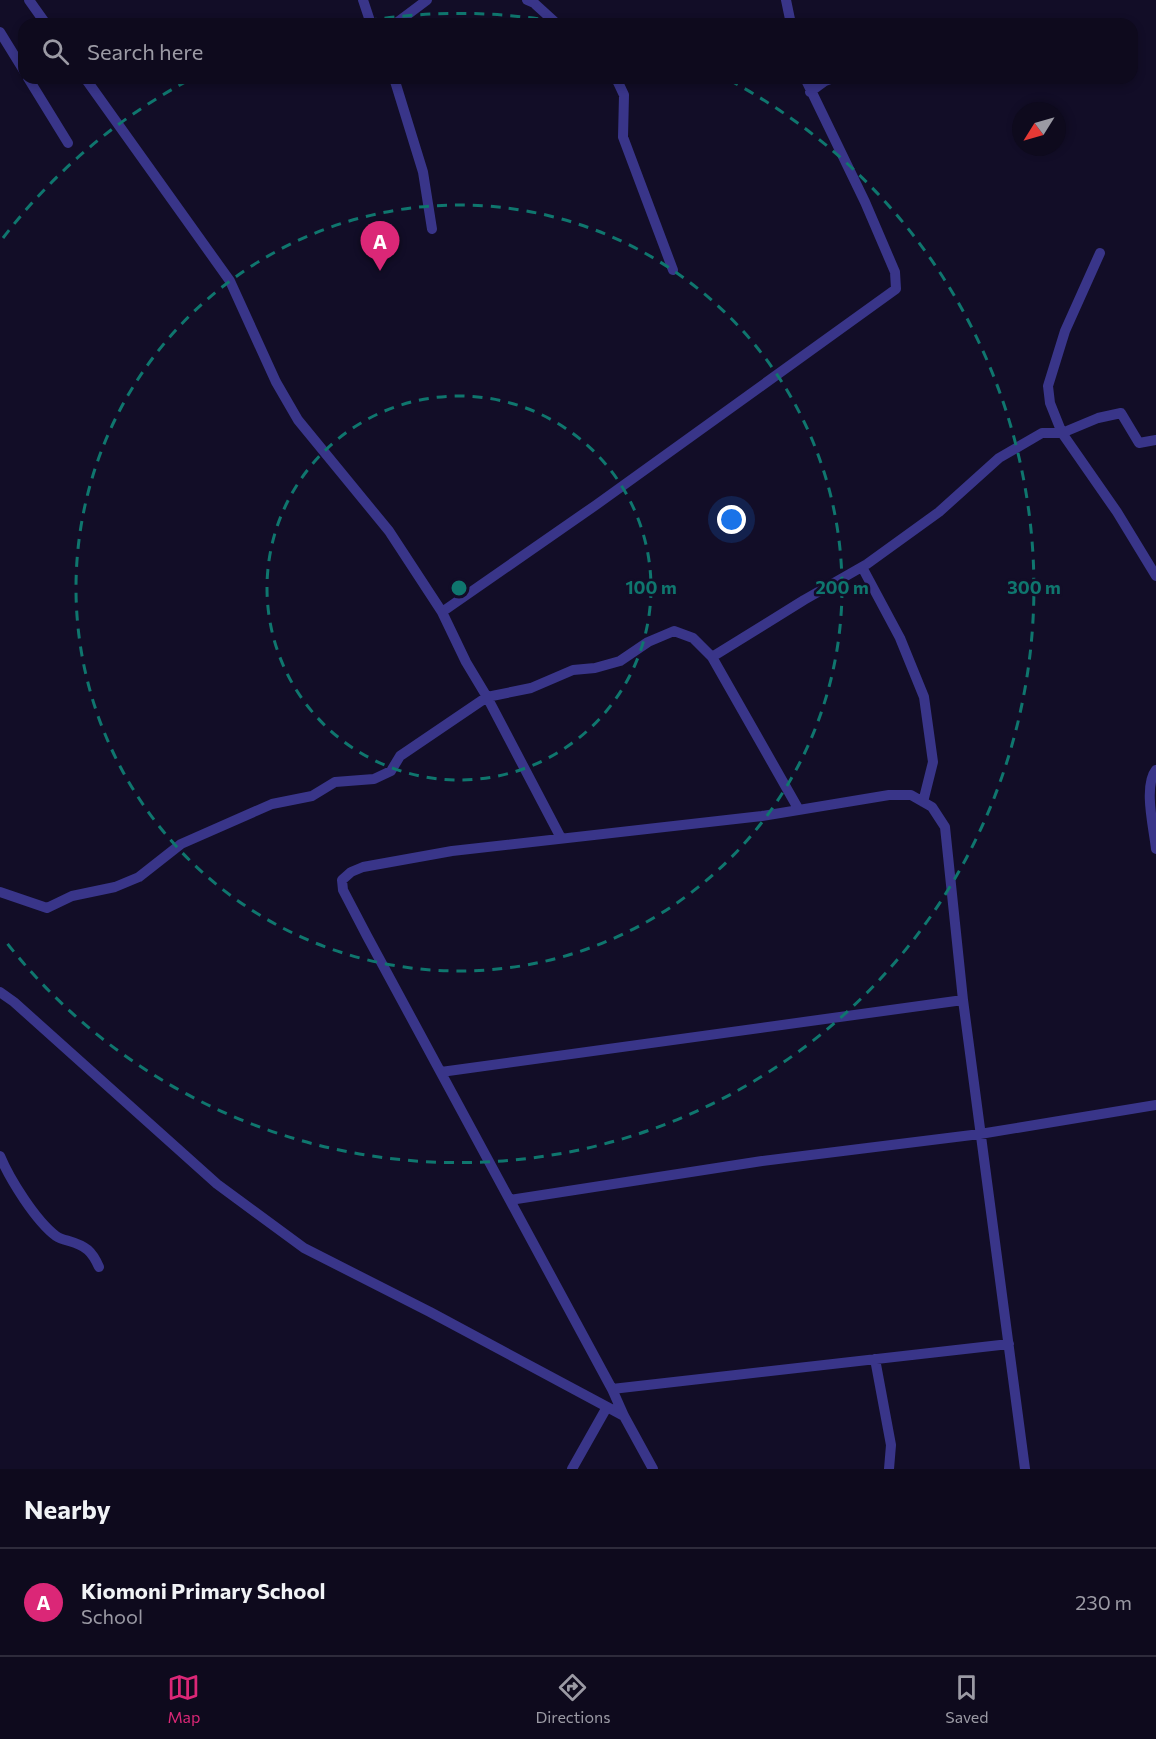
<!DOCTYPE html>
<html lang="en">
<head>
<meta charset="utf-8">
<style>
  :root { --surface:#0e0a1d; --page:#1c182a; --text:#f1f3f6; --muted:#9b9aa4; --line:#2e2b3b; --accent:#db2777 }
  body { margin:0; font-family:Commissioner,sans-serif; background:var(--page); color:var(--text) }
  .compass { position:absolute; left:1012px; top:102px; width:54px; height:54px; border-radius:50%; background:var(--surface); box-shadow:0 3px 9px #0003; rotate:233deg }
  .you { position:absolute; left:732px; top:520px; width:21px; height:21px; margin:-15px; border:4px solid #fff; border-radius:50%; background:#1a73e8; box-shadow:0 0 0 9px #1a73e833 }
  .badge { display:grid; place-items:center; width:39px; height:39px; border-radius:50%; background:var(--accent); color:#fff; font-size:20px; font-weight:700 }
  .pin { position:absolute; translate:-50% -50px; filter:drop-shadow(0 2px 3px #0008) }
  .pin::after { content:''; position:absolute; top:32px; width:21px; height:18px; background:inherit; clip-path:polygon(0 0,100% 0,50% 100%) }
  .list { margin:0; padding:0; list-style:none }
  h2 { display:flex; justify-content:space-between; align-items:center; height:78px; margin:0; padding:0 24px; font-size:26px }
  h2 small { font-size:20px; font-weight:400; color:var(--muted) }
  .list li { display:grid; grid-template-columns:39px 1fr auto; gap:18px; align-items:center; box-sizing:border-box; height:108px; padding:0 24px; border-top:2px solid var(--line) }
  .list b { display:block; font-size:22px; white-space:nowrap }
  .list p { margin:0; font-size:20px; white-space:nowrap; color:var(--muted) }
  .list em { font-size:20px; font-style:normal; color:var(--muted) }
  .icon { flex:none; width:33px; height:33px; fill:none; stroke:currentColor; stroke-width:2; stroke-linecap:round; stroke-linejoin:round }
  .map { position:relative; flex:none; width:1156px; height:1469px; overflow:hidden }
  .search { position:absolute; background:var(--surface); box-shadow:0 3px 9px #0003; left:18px; right:18px; top:18px; height:66px; display:flex; align-items:center; gap:15px; box-sizing:border-box; padding:0 21px; border-radius:18px; color:var(--muted); font-size:22px }
  .sheet { height:186px; background:var(--surface) }
  nav { display:flex; justify-content:space-around; align-items:center; box-sizing:border-box; height:84px; border-top:2px solid var(--line); background:var(--surface); font-size:16px; color:var(--muted) }
  nav a { display:grid; justify-items:center; gap:3px }
  nav .on { color:var(--accent) }
  .map>svg:first-child { display:block }
</style>
</head>
<body>
<div class="map">
<svg width="1156" height="1469" viewBox="0 0 1156 1469">
  <rect width="100%" height="100%" fill="#120d27"/>
  <g fill="none" stroke-linecap="round" stroke-linejoin="round">
    <path stroke="#393589" stroke-width="10" d="M29,0L46,24
      M363,0L371,24
      M527,0L534,3L557,24
      M786,0L791,24
      M395,24L427,0
      M0,32L24,71
      M28,78L68,143
      M85,78L230,281L276,382L298,420L389,531L442,612L466,662L487,697L561,838
      M394,78L423,172L432,229
      M616,78L624,95L623,137L673,270
      M810,92L825,81L833,78
      M1100,253L1065,331L1048,386L1050,403L1062,433L1098,418L1121,413L1139,443L1156,440
      M862,567L900,638L924,697L933,762L923,802
      M442,612L596,505L896,289L895,272L865,202L805,78
      M712,657L804,600L867,564L939,512L999,458L1042,433H1062L1117,512L1156,576
      M1156,770C1143,786 1154,829 1156,849
      M0,892L47,908L72,896L115,887L139,877L181,844L272,804L312,796L335,782L374,779L391,771L400,756L487,697L531,688L573,670L595,668L620,661L648,642L674,631L693,638L712,657L799,810
      M0,992L14,1002L217,1184L304,1248L430,1312L624,1416
      M441,1072L963,1000
      M0,1156C10,1180 36,1221 56,1236C60,1239 65,1240 69,1241C86,1246 92,1251 99,1267
      M510,1200L762,1161L980,1134L1156,1105
      M875,1359L891,1445L889,1469
      M612,1389L1009,1344
      M572,1469L607,1407
      M653,1469L624,1416L612,1389L367,936L343,890L342,880L351,872L363,867L452,851L762,816L889,795H911L932,807L945,827L963,1000L1025,1469"/>
  </g>
  <g fill="none" stroke="#0f766e" stroke-width="3" stroke-dasharray="10 8">
    <circle cx="459" cy="588" r="192"/>
    <circle cx="459" cy="588" r="383"/>
    <path d="M3 238A575 575 0 0 1 189 80M349 24A575 575 0 0 1 569 24M729 80A575 575 0 1 1 3 938"/>
  </g>
  <circle cx="459" cy="588" r="9" fill="#0f766e" stroke="#120d27" stroke-width="3"/>
  <g font-size="18" text-anchor="middle" font-weight="bold" fill="#0f766e" stroke="#120d27" stroke-width="5" stroke-linejoin="round" paint-order="stroke">
    <text x="651" y="594">100 m</text>
    <text x="842" y="594">200 m</text>
    <text x="1034" y="594">300 m</text>
  </g>
</svg>
<svg class="compass" viewBox="-18 -18 36 36"><path d="M0-13l5 13h-10z" fill="#e53935"/><path d="M0 13l5-13h-10z" fill="#9b9aa4"/></svg>
<div class="you"></div>
<div class="pin badge" style="left:380px;top:271px">A</div>
<div class="search"><svg class="icon" aria-label="search" viewBox="0 0 24 24"><circle cx="10" cy="10" r="6"/><path d="M15 15l6 6"/></svg>Search here</div>
</div>
<section class="sheet">
<h2>Nearby<small></small></h2>
<ul class="list">
<li><span class="badge">A</span><div><b>Kiomoni Primary School</b><p>School</p></div><em>230 m</em></li>
</ul>
</section>
<nav>
<a class="on"><svg class="icon" aria-label="map" viewBox="0 0 24 24"><path d="M3 6l6-2 6 2 6-2v14l-6 2-6-2-6 2zM9 4v14M15 6v14"/></svg>Map</a>
<a><svg class="icon" aria-label="directions" viewBox="0 0 24 24"><path d="M12 3l9 9-9 9-9-9zM9 14v-3h6M13 9l2 2-2 2"/></svg>Directions</a>
<a><svg class="icon" aria-label="saved" viewBox="0 0 24 24"><path d="M7 4h10v16l-5-4-5 4z"/></svg>Saved</a>
</nav>
</body>
</html>
